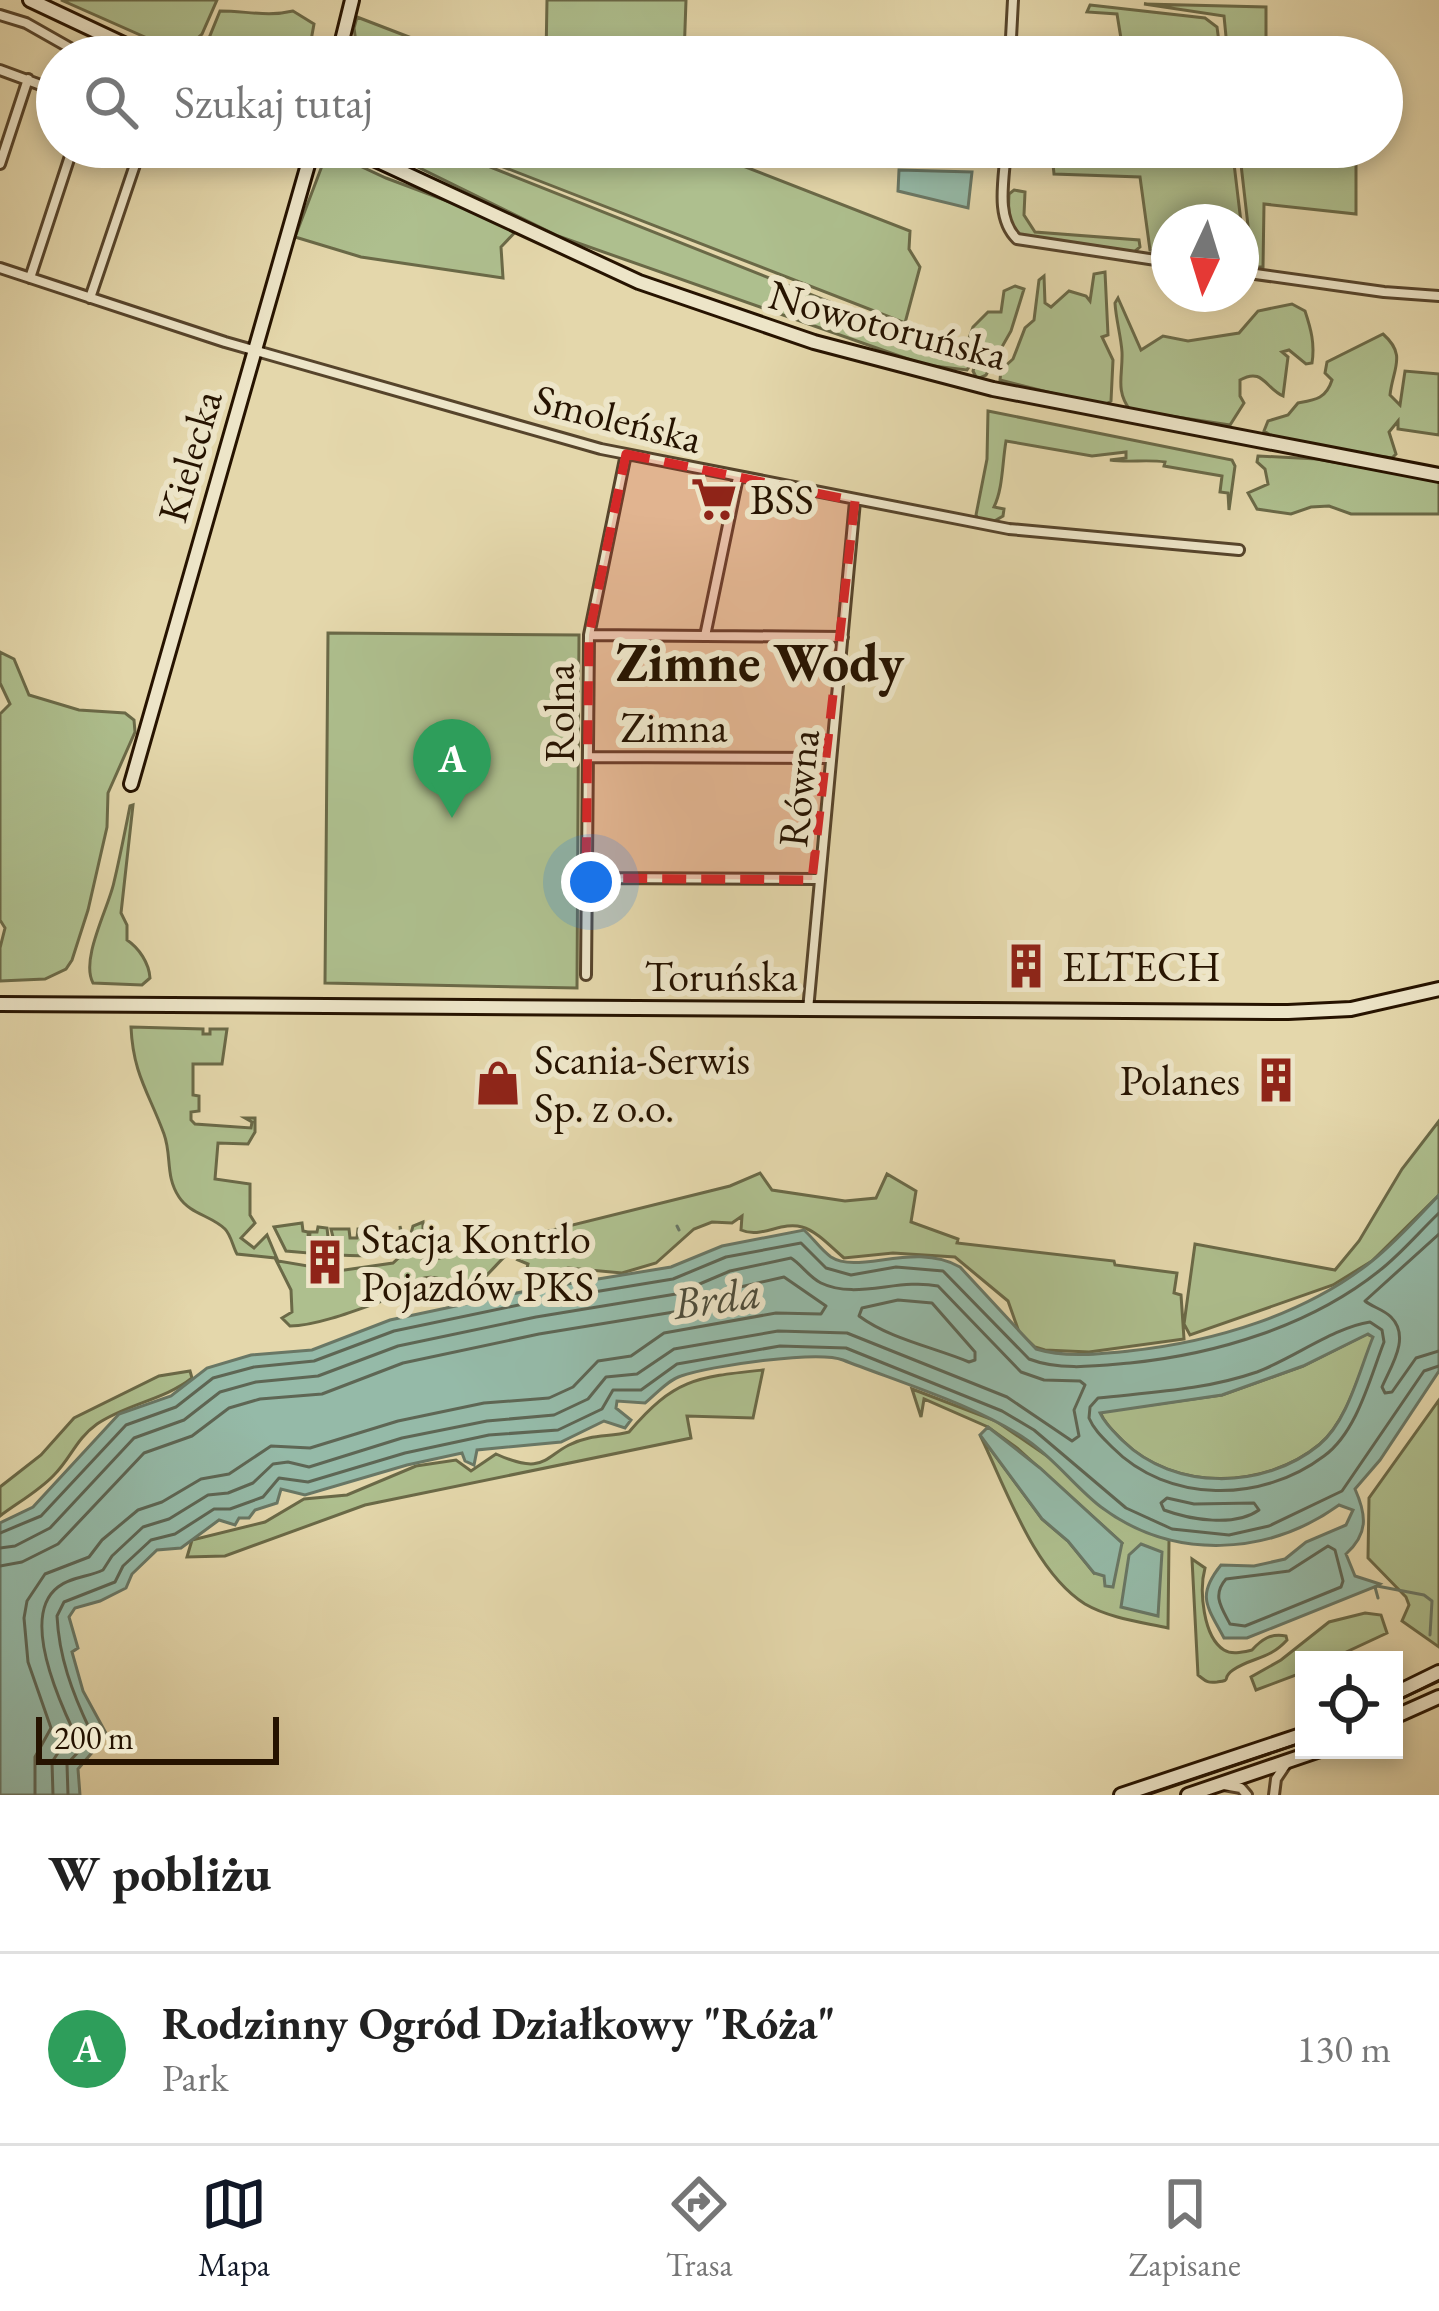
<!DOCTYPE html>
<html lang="pl">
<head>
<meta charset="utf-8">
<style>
  :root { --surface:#fff; --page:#f6f6f6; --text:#222; --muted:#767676; --line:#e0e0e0; --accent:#111827 }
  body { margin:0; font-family:"EB Garamond",serif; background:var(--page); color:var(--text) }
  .controls { position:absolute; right:36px; bottom:36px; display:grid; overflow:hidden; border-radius:0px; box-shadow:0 6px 18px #0003 }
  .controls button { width:108px; height:108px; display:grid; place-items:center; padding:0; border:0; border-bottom:3px solid var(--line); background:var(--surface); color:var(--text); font:60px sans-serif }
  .compass { position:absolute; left:1151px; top:204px; width:108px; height:108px; border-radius:50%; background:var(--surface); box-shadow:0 6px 18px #0003; rotate:184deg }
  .scale { position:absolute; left:36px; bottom:30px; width:243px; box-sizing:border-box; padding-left:12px; border:6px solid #261300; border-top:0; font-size:33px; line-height:42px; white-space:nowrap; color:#261300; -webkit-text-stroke:9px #ede5c8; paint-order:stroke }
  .you { position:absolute; left:591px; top:882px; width:42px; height:42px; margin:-30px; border:9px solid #fff; border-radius:50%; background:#1a73e8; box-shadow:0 0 0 18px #1a73e833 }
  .badge { display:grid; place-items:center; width:78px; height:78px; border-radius:50%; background:var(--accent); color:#fff; font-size:39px; font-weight:700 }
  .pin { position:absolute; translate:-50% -99px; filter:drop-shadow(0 3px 6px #0008) }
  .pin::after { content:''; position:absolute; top:63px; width:42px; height:36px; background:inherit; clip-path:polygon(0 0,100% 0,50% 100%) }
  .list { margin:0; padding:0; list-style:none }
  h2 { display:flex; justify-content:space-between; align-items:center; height:156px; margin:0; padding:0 48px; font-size:51px }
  h2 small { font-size:39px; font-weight:400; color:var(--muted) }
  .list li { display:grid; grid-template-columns:78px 1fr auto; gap:36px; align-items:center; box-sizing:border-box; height:192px; padding:0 48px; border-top:3px solid var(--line) }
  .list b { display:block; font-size:45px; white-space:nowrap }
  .list p { margin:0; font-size:39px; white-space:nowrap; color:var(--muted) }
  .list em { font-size:39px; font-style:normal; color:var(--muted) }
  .icon { flex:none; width:66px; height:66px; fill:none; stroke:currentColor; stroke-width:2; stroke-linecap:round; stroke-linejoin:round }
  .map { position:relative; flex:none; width:1439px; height:1795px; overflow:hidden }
  .search { position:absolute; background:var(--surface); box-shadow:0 6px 18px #0003; left:36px; right:36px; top:36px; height:132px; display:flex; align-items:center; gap:30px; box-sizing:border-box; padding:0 42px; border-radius:66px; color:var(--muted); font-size:45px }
  .sheet { height:348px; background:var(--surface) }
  nav { display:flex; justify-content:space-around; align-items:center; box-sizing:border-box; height:168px; border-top:3px solid var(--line); background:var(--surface); font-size:33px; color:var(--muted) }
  nav a { display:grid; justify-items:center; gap:6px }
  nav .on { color:var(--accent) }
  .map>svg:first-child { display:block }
</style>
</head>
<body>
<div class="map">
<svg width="1439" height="1795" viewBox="0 0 1439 1795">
  <rect width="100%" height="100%" fill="#e4d7ab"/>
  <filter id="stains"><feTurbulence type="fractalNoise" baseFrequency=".00167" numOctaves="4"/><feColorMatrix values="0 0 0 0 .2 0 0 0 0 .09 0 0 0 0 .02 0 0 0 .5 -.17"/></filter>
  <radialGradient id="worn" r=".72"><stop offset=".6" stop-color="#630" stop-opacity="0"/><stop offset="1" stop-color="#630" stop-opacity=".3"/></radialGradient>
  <path fill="#aebf8e" stroke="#6a6947" stroke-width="3" d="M61,0H217L202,34L181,53Z
    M547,0H686L684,57H546Z
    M1144,4L1266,7V57H1228L1224,16Z
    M1090,5L1205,18L1217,27L1221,57H1124L1117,14L1087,12Z
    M220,11C246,11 268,17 293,11L314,24L308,57H228L207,43Z
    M357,17L461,57H358L354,28Z
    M377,147H440L905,332L968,348L974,359L967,370L925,365L558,236Z
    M452,147H694L910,231L909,249L920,267L905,323Z
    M1126,147H1232L1241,222H1169V255L1150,250L1140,177L1054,174L1053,164L1125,166Z
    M1239,147H1356V214L1264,204L1263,267H1243L1250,243Z
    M330,152L386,178L519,228L501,247L503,278L361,257L295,237L325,158L323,155Z
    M1014,190L1025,192L1024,215L1035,232L1139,240L1140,247L1133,253L1024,237C1007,227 1008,212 1009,194Z
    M1105,272L1108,335L1102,337L1113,360L1111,401L1103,406L1000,380L1001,370L1013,359L1025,328L1034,320L1039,280L1044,276L1045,303L1051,307L1069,291L1086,296L1090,301L1094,274Z
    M1015,286L1024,289L1011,331L986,375L977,379L973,371L977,357L968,341L973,327L988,312H1001L1004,291Z
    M1118,298L1141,350L1163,336L1188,341L1239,333L1258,311L1292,304L1305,311C1311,329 1315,344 1312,363L1306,364L1289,350L1282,352L1288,357L1283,396C1265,388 1263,367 1240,380V396L1244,403L1230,425L1130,410C1115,390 1123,375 1122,352C1121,336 1116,320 1115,303Z
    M1383,334C1407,355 1393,368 1390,395L1400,405L1405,371L1439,374V435L1398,429V421L1389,432L1396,454L1392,458C1358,453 1291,451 1264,431L1268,421L1288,415L1298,403C1315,400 1326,399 1332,380L1325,373L1327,362Z
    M988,411L1232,460L1235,466L1229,510L1228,493L1220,492L1222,476L1164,466L1165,462C1147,459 1128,463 1110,460L1126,458V452L1092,456L1006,441C1002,465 1003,488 994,507L1004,509L1003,516L991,523L979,521L976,515L987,459Z
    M1258,456L1317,459L1439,481V514H1351L1329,506L1311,507L1291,514L1257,509L1248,493L1268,484L1265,469L1257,462Z
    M328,633L579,635L577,988L325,983Z
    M0,652L14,659L29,695L79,710L125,713L134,720L135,732L108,793L107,827L88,910L72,960L66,969L45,979L0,981V948L5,928L0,920V714L10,704L0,683Z
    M133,805L121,913L127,925V940C139,948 149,963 150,978L142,985L93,983C80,959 109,907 114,882C120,857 125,831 130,806Z
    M131,1027L203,1029V1034H210V1029H227L222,1064H193V1095L199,1096V1111L191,1112V1120L195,1124L251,1128L252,1122L245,1118H255V1132L248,1144L218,1143L215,1179L250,1184V1215L255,1223L241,1238L254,1248L267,1235L278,1261L308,1266L310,1275L393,1263L406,1251L413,1226L423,1222V1262L730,1186L760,1173L772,1190L845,1201L876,1198L887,1174L916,1191L911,1222L958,1239L957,1243L1114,1261L1115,1265L1177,1273L1174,1293L1181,1295L1184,1339L1089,1352L1045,1350L1035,1347L1019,1332L1008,1301L955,1257L893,1253L844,1258C832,1248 817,1231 802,1227C781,1221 761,1239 741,1230L742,1216L732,1223L712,1222L694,1229L656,1263L622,1273L568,1268L529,1282L525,1276L528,1264L518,1260L527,1251L510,1252C498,1261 487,1278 476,1284C458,1293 440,1271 421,1279C412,1282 408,1292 399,1295C369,1305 320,1326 290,1326L282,1318L292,1312L291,1290L275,1258L237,1254C233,1247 231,1235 225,1229C212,1216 190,1214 179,1197C165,1176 172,1156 164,1134C149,1093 133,1074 131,1027Z
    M1439,1121V1195L1372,1261L1333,1285L1190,1335L1184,1324L1195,1244L1335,1270L1359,1241L1402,1169Z
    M302,1223L303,1231L308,1232L309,1247L310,1232H317L318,1227L327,1228L329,1246L335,1245L331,1229H349L350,1238H357L358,1229H369L370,1239H401L400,1226L403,1239C388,1262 350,1255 326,1254L325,1249L309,1248L308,1253L286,1251L274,1227Z
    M1367,1334L1374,1337C1360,1370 1348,1420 1320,1444C1265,1490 1174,1491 1123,1441C1114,1432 1105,1424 1100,1412L1222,1395L1303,1366Z
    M763,1370L753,1418L687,1416L691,1438L365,1505L225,1556L187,1557L192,1540L265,1522L304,1499L347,1495L416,1466L456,1460L471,1471L496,1454C553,1480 543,1448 589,1438C602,1435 615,1436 629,1432C674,1379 696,1377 763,1370Z
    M190,1371L192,1378C164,1400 126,1404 97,1424C76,1439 71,1458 54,1475C39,1491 17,1503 0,1516V1487L41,1455L74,1418L159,1376Z
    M912,1389L996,1421L1050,1458L1103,1508L1169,1540L1168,1628C1141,1622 1109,1618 1085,1604C1034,1572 1006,1488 980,1435L1042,1519L1068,1541L1094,1573L1122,1543L1017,1448L988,1427L924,1399L921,1417Z
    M1439,1400V1647L1402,1621L1409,1605L1406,1597L1368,1558L1369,1498Z
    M1192,1559L1205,1568C1199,1590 1203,1637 1224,1650C1232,1655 1243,1652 1252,1650C1262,1639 1271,1633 1286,1636L1287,1640C1269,1660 1252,1657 1233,1670C1220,1679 1234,1680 1217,1682C1206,1683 1206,1681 1198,1675Z
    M1365,1613L1381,1615L1387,1633L1329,1660H1304V1672L1256,1690L1251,1677L1281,1660L1329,1622Z"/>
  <path fill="#95baa8" stroke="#697765" stroke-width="3" fill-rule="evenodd" d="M899,170L972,172L968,208L898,191Z
    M1439,1195V1371L1380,1460L1355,1489C1367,1516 1368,1534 1346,1554L1355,1576L1380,1584L1377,1586L1247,1638H1224C1207,1606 1196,1596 1221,1565L1254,1566L1285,1559L1306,1542L1346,1525L1353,1510L1339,1505C1268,1556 1173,1561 1101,1507C1075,1487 1055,1459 1027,1440C978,1406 899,1382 843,1360C818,1350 709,1366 681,1376C668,1380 656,1394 645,1403L617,1401L616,1408L631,1420L625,1428L604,1421L561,1442L477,1450L474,1465L465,1461L462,1453L407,1465L305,1495L281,1489L277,1503L255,1510L249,1518H239L235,1525L219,1520L181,1548L157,1550L132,1574L126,1588L100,1601L75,1608L69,1617L78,1648L72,1652L83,1691L107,1735L78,1769L80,1795H0V1523L33,1507L119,1414L171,1396L207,1368L251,1355L312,1350L390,1320L531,1290L671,1267L722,1246L804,1230C813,1238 821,1250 831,1257C859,1275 914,1241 960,1267L1036,1349C1065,1358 1099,1354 1129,1351C1213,1342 1305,1315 1372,1261C1396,1242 1418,1217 1439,1195ZM1368,1334L1373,1337C1359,1371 1348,1421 1319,1445C1264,1490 1174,1491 1123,1441C1114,1432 1105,1424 1100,1413L1222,1395L1303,1366Z
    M988,1427L1040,1468L1122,1543L1113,1587L1105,1586L1104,1576L1094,1573L1068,1541L1042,1519L980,1435Z
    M1141,1544L1162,1552L1158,1616L1121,1607L1129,1555Z"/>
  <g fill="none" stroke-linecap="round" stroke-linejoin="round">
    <path stroke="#5e6654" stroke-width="3" d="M1439,1234L1365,1301C1372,1307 1383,1309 1391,1317C1411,1337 1391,1366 1382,1387L1385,1393L1392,1392L1416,1358L1439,1351
      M898,1300L932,1303L975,1352V1360L969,1362C933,1347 890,1339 859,1316L862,1308Z
      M1370,1322L1382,1330L1384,1342C1370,1378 1357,1432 1324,1456C1262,1503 1168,1504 1112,1447C1103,1438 1094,1430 1089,1418L1090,1407L1098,1398C1153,1392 1205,1390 1257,1372C1292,1359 1335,1327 1370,1322Z
      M1167,1498L1194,1504L1254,1503L1259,1510C1235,1527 1191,1520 1164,1510L1161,1503Z
      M0,1533L41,1516L126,1425L176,1407L213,1378L254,1367L314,1361L394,1331L533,1302L673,1279L726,1257L801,1243L826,1268L851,1275L896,1267L943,1271L1029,1359C1060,1371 1097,1366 1130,1363C1217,1354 1310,1326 1379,1271C1401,1254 1419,1232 1439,1213
      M1328,1546L1335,1550L1343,1581L1341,1587L1245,1626L1230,1624C1221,1607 1212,1595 1226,1579L1289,1571Z
      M0,1548L15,1546L50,1528L134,1438L184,1420L220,1392L256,1382L318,1376L398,1346L536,1317L676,1294L730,1271L791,1258C801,1264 809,1277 821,1283C856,1300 898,1278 938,1286L1021,1372L1044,1380L1080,1381L1085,1385L1074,1410L1079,1436L1072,1441L1007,1397L847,1333L778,1331L674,1349L637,1374L606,1377L588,1399L554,1415L487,1421L402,1438L309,1467L288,1462L273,1464L253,1483L228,1493L208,1495L169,1519L143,1527L112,1556L103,1570C89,1577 70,1577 58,1587C21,1615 57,1696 73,1730L52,1762L53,1795
      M0,1566L22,1562L58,1544L144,1453L192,1436L229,1408L260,1399L322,1394L403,1363L539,1334L680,1311L736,1288L784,1277L826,1306L821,1314L776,1313L664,1333L631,1356L598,1361L573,1387L549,1398L484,1403L398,1421L310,1448L271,1446L229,1474L201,1479L162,1502L138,1510L102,1540L89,1557L45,1574L27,1601L24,1618L28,1662L51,1728L35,1757V1795
      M68,1795L67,1764L82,1748L90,1730C72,1692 59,1657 57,1616L64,1602L115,1582L123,1566L151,1540L175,1534L214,1509H230L263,1497L279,1478L308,1482L405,1453L489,1435L558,1430L602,1409L613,1390H641L677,1364L780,1346L846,1348L1002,1411L1034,1430L1126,1508L1172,1529L1229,1535L1269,1526L1342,1491L1424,1371L1439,1366"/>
    <path stroke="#697765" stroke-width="3" d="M677,1226L679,1230
      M1377,1586L1424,1595L1432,1601L1430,1635
      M1375,1587L1378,1598"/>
    <g stroke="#56442b" stroke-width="14">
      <path id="street" d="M0,15L26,23L86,57
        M1010,57L1013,0
        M0,70L57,91
        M1006,147C1005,176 994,217 1017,239L1169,262
        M0,164L28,79
        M0,268L225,342L601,449L1009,529L1239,550
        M1241,272L1384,292L1439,296
        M30,278L73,147
        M90,298L141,147
        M589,635L843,637
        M705,636L738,477
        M589,757L831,758
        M586,878L819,879
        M586,975L589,635L626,454
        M808,1010L855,501
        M1224,1785L1241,1788L1247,1795
        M1274,1795L1276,1779L1286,1764"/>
    </g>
    <g stroke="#261300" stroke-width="18">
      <path id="secondary" d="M30,0L151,57
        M338,57L352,0
        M348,147L639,282L814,342L993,389L1439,475
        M131,784L313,147
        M0,1004L1288,1012L1351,1009L1439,989
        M1394,1694L1439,1672
        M1394,1717L1439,1697
        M1121,1795L1304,1734
        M1188,1795L1320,1750"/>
    </g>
    <use href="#street" stroke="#ede5c8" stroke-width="8"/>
    <use href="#secondary" stroke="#ede5c8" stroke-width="12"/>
    <path stroke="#261300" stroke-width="3" d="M1394,1702L1439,1681
      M1147,1795L1304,1742"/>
  </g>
  <path fill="#d62828" fill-opacity="0.2" stroke="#d62828" stroke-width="9" stroke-dasharray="24 15" stroke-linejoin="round" d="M626,454L855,501L812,880L586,878L589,635Z"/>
  <defs>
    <g id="supermarket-bare" transform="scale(3.6)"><path d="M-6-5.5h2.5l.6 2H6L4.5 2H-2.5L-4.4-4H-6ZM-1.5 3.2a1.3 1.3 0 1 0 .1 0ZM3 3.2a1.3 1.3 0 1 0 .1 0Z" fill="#8f2418" stroke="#ede5c8" stroke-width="2.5" paint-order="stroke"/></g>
    <g id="building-bare" transform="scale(3.6)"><path d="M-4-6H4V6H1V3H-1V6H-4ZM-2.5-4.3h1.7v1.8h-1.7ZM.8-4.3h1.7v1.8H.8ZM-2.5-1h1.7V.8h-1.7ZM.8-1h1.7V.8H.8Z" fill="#8f2418" stroke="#ede5c8" stroke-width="2.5" paint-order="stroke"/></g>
    <g id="shop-bare" transform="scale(3.6)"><path d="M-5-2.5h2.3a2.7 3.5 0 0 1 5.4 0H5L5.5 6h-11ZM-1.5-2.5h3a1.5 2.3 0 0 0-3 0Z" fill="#8f2418" stroke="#ede5c8" stroke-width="2.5" paint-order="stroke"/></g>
  </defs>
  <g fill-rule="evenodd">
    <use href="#supermarket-bare" x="714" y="499"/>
    <use href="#building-bare" x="1026" y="966"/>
    <use href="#building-bare" x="1276" y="1080"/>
    <use href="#shop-bare" x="498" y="1083"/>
    <use href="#building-bare" x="325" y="1262"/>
  </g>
  <g text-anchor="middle" stroke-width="12" stroke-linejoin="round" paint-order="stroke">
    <g font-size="42" fill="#261300" stroke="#ede5c8">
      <text transform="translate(888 324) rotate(15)" y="15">Nowotoruńska</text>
      <text transform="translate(618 418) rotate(14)" y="15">Smoleńska</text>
      <text transform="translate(189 456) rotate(-74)" y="15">Kielecka</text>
      <text transform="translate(559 713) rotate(-90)" y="15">Rolna</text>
      <text x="674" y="742">Zimna</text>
      <text transform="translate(798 788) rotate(-84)" y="15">Równa</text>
      <text x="721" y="991">Toruńska</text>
    </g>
    <g font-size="42" fill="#261300" stroke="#ede5c8" text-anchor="start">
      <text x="750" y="514">BSS</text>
      <text x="1062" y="981">ELTECH</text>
      <text x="534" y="1074">Scania-Serwis<tspan x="534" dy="48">Sp. z o.o.</tspan></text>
      <text x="1240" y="1095" text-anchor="end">Polanes</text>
      <text x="361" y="1253">Stacja Kontrlo<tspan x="361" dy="48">Pojazdów PKS</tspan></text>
    </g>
    <g font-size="45" font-style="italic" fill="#4d4d3b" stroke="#ede5c8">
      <text transform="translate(717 1297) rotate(-8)" y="16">Brda</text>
    </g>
    <g font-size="54" font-weight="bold" fill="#261300" stroke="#ede5c8">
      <text x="760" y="681">Zimne Wody</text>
    </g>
  </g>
  <rect width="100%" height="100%" filter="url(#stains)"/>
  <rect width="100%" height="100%" fill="url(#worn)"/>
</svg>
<div class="controls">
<button><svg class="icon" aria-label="locate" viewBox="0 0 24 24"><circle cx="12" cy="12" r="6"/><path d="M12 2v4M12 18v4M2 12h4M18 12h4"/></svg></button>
</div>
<svg class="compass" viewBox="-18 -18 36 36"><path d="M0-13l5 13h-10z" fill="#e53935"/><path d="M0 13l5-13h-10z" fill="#767676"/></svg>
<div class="scale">200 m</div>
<div class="you"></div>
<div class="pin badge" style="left:452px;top:818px;background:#2e9e5b">A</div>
<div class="search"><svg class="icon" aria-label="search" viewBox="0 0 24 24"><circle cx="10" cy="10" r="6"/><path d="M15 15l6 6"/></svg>Szukaj tutaj</div>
</div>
<section class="sheet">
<h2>W pobliżu<small></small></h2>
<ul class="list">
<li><span class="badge" style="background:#2e9e5b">A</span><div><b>Rodzinny Ogród Działkowy &quot;Róża&quot;</b><p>Park</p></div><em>130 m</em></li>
</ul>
</section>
<nav>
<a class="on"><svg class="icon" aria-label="map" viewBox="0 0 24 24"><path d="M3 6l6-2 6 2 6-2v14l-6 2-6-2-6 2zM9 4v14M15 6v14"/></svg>Mapa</a>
<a><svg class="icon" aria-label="directions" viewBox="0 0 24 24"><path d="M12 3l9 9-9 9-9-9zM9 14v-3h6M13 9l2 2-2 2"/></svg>Trasa</a>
<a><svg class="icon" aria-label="saved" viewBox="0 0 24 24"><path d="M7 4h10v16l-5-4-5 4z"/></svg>Zapisane</a>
</nav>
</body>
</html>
